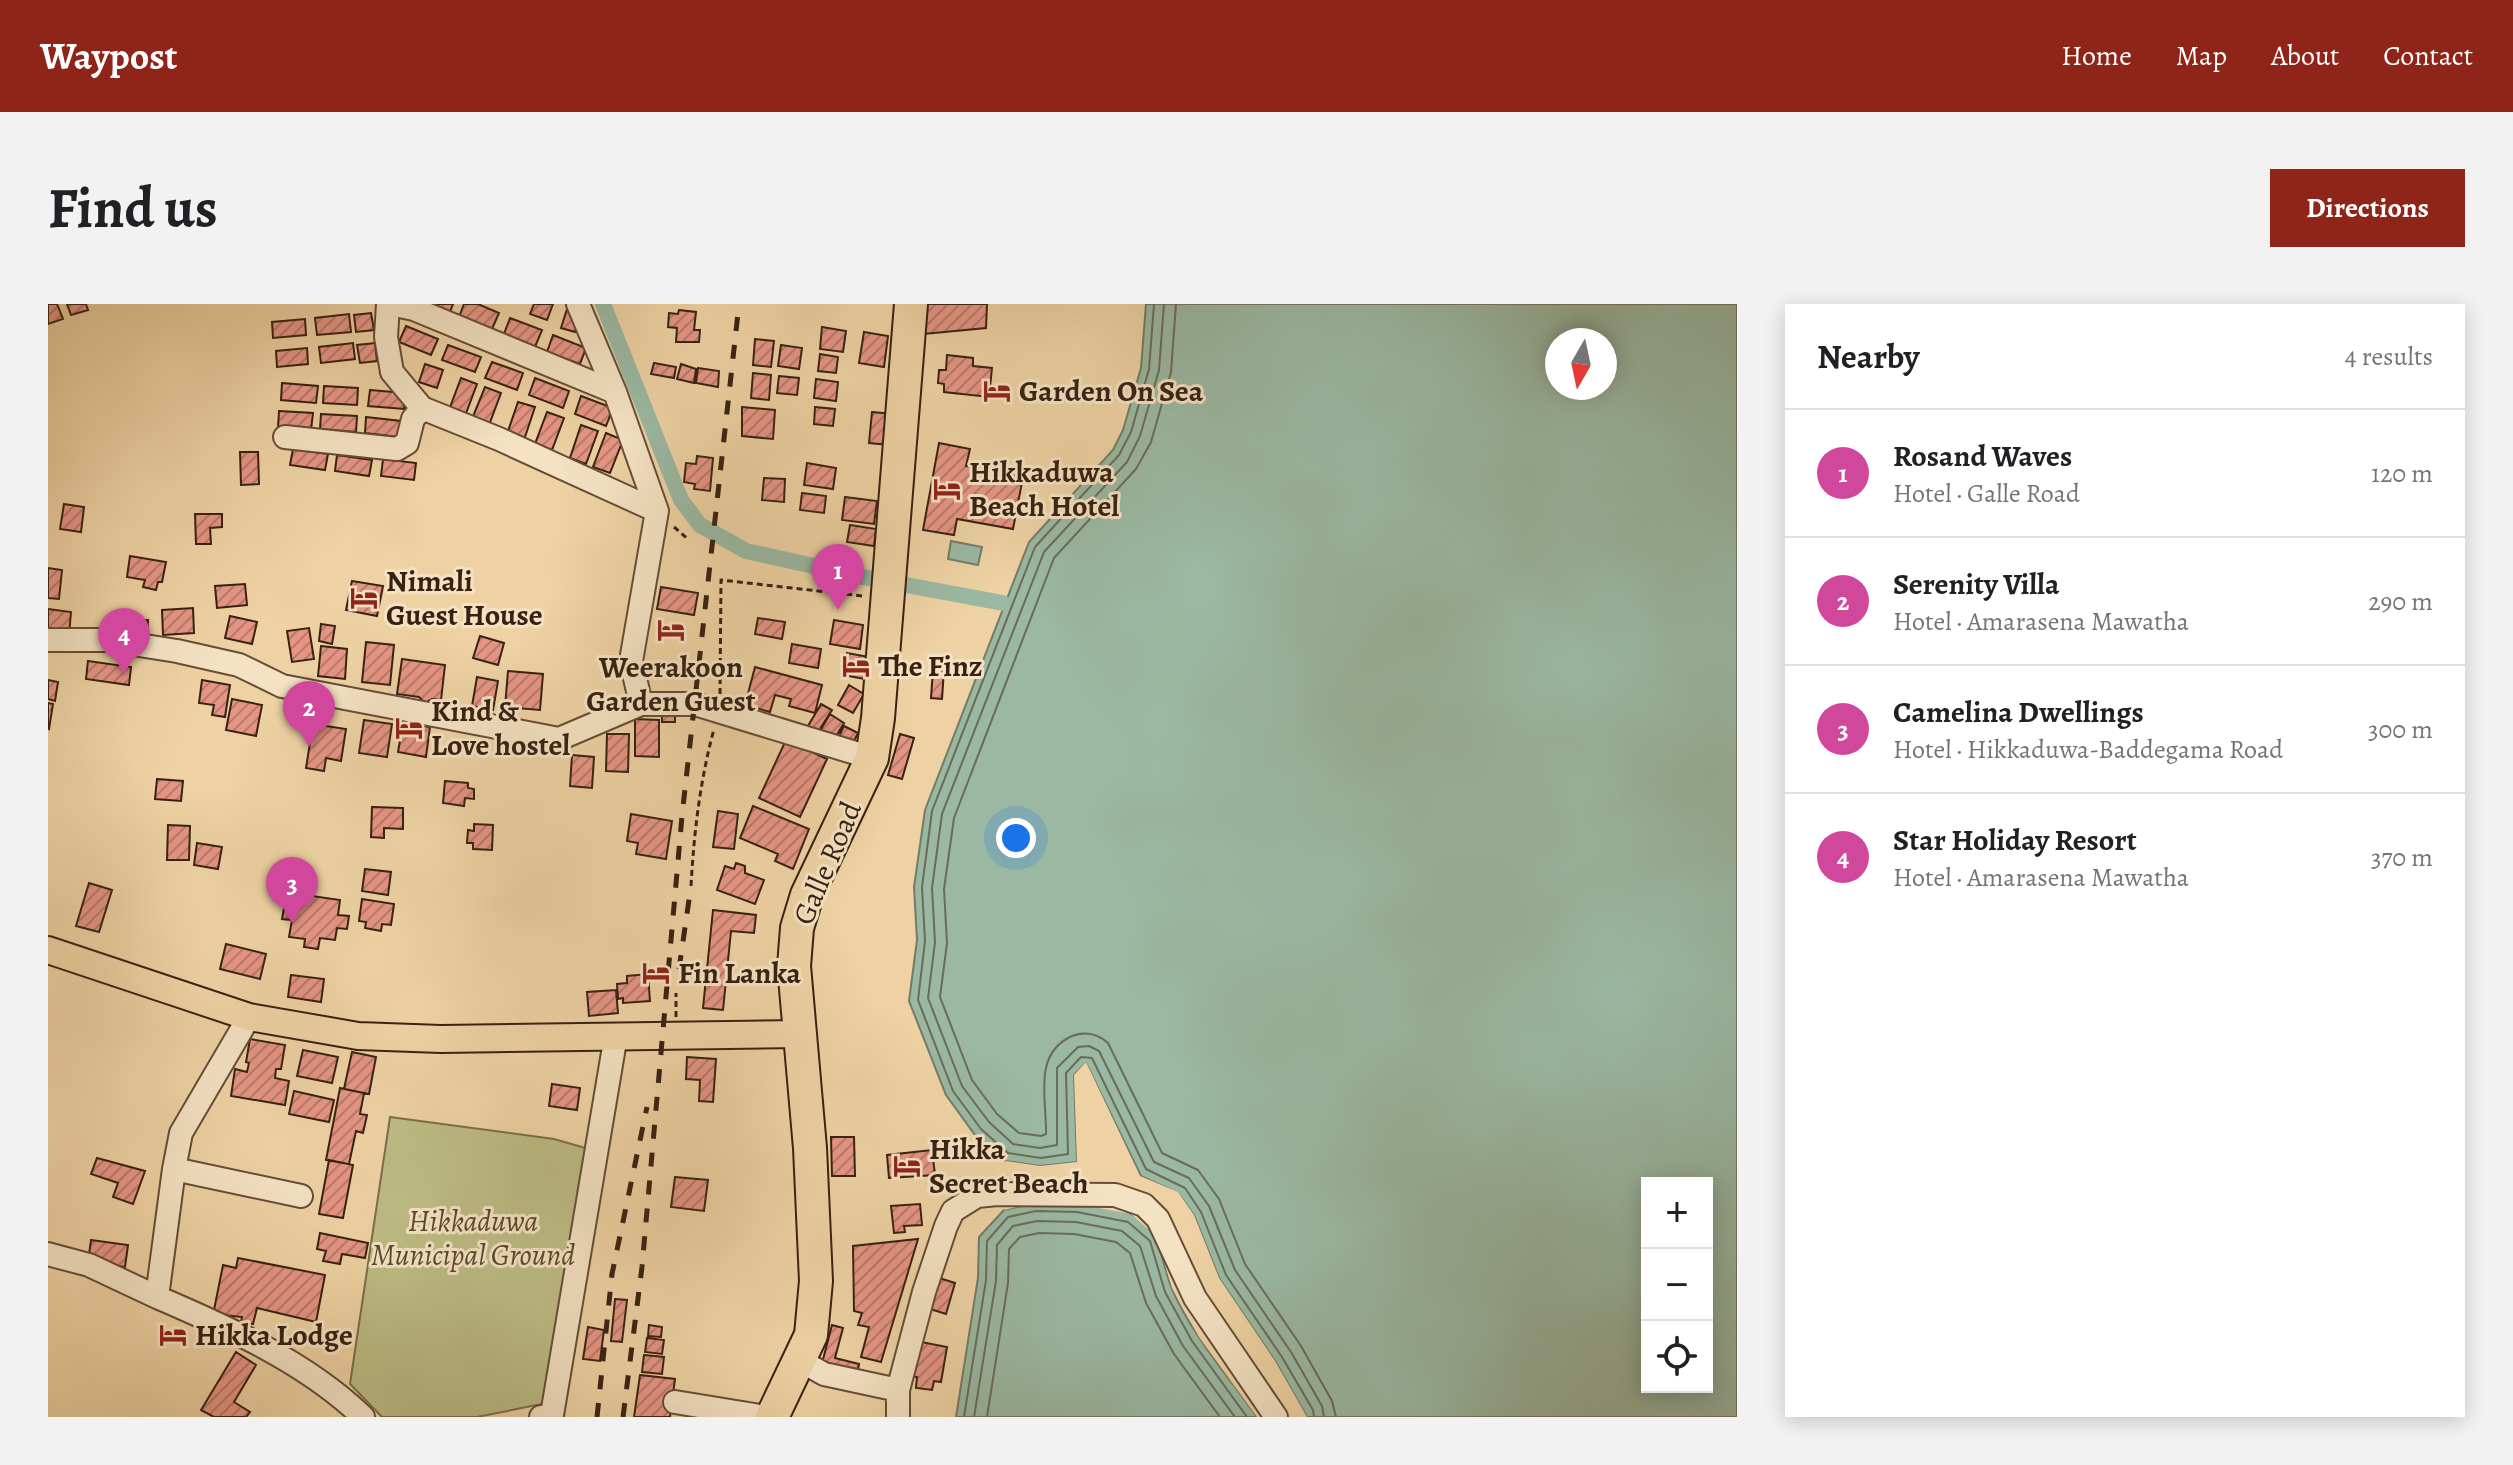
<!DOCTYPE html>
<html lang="en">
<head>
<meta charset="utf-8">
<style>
  :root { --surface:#fff; --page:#f2f2f2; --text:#202124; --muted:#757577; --line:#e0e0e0; --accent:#8f2418 }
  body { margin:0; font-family:Alegreya,serif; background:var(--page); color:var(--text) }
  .controls { position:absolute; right:24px; bottom:24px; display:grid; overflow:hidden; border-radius:0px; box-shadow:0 4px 20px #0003 }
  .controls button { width:72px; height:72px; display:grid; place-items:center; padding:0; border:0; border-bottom:2px solid var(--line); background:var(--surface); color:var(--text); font:40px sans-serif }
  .compass { position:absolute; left:1497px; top:24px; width:72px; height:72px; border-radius:50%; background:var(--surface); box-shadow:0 4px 20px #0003; rotate:189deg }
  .you { position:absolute; left:968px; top:534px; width:28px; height:28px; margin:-20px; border:6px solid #fff; border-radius:50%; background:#1a73e8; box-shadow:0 0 0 12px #1a73e833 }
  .badge { display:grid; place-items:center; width:52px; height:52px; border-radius:50%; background:var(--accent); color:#fff; font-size:26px; font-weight:700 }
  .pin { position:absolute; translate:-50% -66px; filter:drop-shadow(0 2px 4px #0008) }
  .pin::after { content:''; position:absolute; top:42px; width:28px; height:24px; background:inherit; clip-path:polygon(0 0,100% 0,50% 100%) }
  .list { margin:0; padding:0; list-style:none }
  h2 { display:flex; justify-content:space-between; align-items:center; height:104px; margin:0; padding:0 32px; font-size:34px }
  h2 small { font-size:26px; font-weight:400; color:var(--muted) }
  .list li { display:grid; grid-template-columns:52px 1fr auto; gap:24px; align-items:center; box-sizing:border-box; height:128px; padding:0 32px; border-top:2px solid var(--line) }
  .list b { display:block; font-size:30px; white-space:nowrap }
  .list p { margin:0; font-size:26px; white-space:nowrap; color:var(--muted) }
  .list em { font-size:26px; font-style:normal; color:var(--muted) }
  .icon { flex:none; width:44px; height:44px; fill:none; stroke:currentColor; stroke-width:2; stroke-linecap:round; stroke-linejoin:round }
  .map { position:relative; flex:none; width:1689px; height:1113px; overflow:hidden; border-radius:0px }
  header { display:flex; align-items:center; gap:48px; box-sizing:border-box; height:112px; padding:0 40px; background:var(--accent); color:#fff }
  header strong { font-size:38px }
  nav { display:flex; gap:44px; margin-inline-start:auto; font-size:28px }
  .intro { display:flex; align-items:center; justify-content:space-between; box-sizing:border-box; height:192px; padding:0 48px }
  h1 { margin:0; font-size:56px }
  .button { padding:20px 36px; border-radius:0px; background:var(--accent); color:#fff; font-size:28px; font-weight:700 }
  main { display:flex; gap:48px; padding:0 48px }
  aside { flex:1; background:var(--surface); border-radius:0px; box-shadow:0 4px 20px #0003 }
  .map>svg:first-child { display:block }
</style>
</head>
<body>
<header>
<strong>Waypost</strong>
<nav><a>Home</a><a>Map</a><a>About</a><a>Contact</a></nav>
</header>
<div class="intro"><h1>Find us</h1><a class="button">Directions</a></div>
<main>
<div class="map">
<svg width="1689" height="1113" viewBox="0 0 1689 1113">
  <defs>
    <pattern id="building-hatch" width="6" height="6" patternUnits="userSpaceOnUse" patternTransform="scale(2)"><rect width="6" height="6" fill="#e69584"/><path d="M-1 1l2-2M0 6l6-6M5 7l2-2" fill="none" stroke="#bb796b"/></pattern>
  </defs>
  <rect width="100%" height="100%" fill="#eed2a3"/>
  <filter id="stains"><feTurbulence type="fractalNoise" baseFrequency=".0025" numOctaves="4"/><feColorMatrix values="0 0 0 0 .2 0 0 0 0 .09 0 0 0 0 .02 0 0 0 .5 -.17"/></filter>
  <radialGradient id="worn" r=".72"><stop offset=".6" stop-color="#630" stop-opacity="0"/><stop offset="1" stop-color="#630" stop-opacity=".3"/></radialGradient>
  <path fill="#bcbb83" stroke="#7a6e4a" stroke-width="2" d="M342,813L506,835L541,845L499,1099L429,1113H334L302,1080Z"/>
  <path fill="#9ab8a2" stroke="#737c68" stroke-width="2" fill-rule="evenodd" d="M1098,0H1689V1113H1259L1227,1057L1171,974L1146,911L1130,889L1093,872L1038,759L1026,771L1029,858L992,862L957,857L927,831L898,791L861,697L869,636L866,583L877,506L981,238L1065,146L1075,126L1093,64ZM1509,36H1557V84H1509ZM1599,879H1659V1083H1599Z
    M903,237L934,243L930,261L900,255Z
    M987,899C1009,899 1068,901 1085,911C1115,930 1112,956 1124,985C1144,1031 1180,1072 1209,1113H908L930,974L931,933L956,906Z"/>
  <path fill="#eed2a3" d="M1038,758L1092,872L1130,888L1146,911L1171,974L1227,1057L1259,1113H1255L1224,1059L1167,976L1142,913L1128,892L1089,875L1037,765L1030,772L1032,861L992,866L957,861V857L992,862L1029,858L1026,771Z
    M987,895L1030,896L1085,906L1111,930L1128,983L1155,1031L1213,1113H1209L1151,1033L1124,984L1109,933L1083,910L1029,900L987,899L956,906V902Z"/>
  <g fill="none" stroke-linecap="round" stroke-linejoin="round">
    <path stroke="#696c5a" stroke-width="2" d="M1106,0L1101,65L1083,128L1071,151L987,243L884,507L874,583L877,637L870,696L905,787L933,825L960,849L993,854L1020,850L1018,769L1033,753L1044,754L1098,865L1137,884L1153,908L1178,971L1234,1053L1265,1106L1266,1113
      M1116,0L1111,66L1092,132L1079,158L996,248L894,510L884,584L887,638L880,694L914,782L941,818L965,840L992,844L1009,841V764L1030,743L1041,742L1051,747L1106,858L1141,874L1161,902L1187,966L1243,1048L1274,1102L1276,1113
      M1128,0L1123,68L1103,138L1088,165L1006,254L906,514L896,585L899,639L892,693L924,776L949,810L971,829L993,832L998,830C999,796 984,750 1024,732C1037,727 1050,730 1060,739L1114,849L1150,866L1171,895L1197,960L1253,1042L1284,1097L1288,1113
      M916,1113L938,976L939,937L960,913L988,907L1029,908L1080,918L1102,937L1117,988L1144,1037L1199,1113
      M926,1113L948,977L949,941L965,922L989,917L1028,918L1074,927L1092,942L1108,992L1135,1042L1187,1113
      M939,1113L960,979L961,945L972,933L991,929L1026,930L1068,938L1082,949L1098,999L1126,1050L1172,1113"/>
    <path stroke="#9ab8a2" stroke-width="16" d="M555,0L633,196L652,221L698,247L815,273L955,299"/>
  </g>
  <path fill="url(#building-hatch)" stroke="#382112" stroke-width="2" d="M0,0H9L15,15L0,20Z
    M19,0H38L40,6L23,11Z
    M382,0H405L402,8Z
    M416,0H430L451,9L444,25L411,13Z
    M486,0H505L499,16L482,10Z
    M878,0H939L938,24L876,30Z
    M519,5L533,10L527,28L513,24Z
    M631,6L648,8L646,26H652L651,38H628L629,24L620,23L621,9L630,10Z
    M323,9L326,26L308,28L306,11Z
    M301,10L303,28L269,31L267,14Z
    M462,14L494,26L487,43L456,30Z
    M257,15L258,31L225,34L224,18Z
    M358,22L390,35L383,51L351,38Z
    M774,23L798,27L795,48L772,45Z
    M816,28L840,32L836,63L811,59Z
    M505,31L538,44L532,60L499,48Z
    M707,35L726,37L723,63L705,61Z
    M305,39L307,55L273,59L271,43Z
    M327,39L329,57L312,59L309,41Z
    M400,41L433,53L427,68L394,56Z
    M733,41L754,44L751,65L730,62Z
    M259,44L260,60L229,63L228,47Z
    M772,50L790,53L788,69L770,67Z
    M899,51L925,54V62L944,64L941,93L896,88V80L890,79L891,66H898Z
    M444,58L475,69L469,86L437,74Z
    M606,59L628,63L626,74L603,70Z
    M377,60L395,66L389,84L371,78Z
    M633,60L648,65L646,79L629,75Z
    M650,64L671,67L670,83L648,79Z
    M705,69L723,71L721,96L703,94Z
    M731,72L751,74L749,91L729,89Z
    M413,74L429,80L417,112L401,106Z
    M487,74L521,87L515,104L481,91Z
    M768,75L790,78L788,97L766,94Z
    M234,79L270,82L268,99L233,96Z
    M276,82L310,84L309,101L275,99Z
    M437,83L453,89L441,121L424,115Z
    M322,86L357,89L356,105L320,102Z
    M533,92L565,104L558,122L527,110Z
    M470,98L487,103L476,136L459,130Z
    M694,103L727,106L725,135L694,132Z
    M767,103L787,105L785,122L766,120Z
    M231,107L265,109L263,126L230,124Z
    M499,108L516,114L504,146L487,140Z
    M824,108L845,110L841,141L821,139Z
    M273,110L309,112L308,128L272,125Z
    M318,113L353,117L351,133L317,129Z
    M533,121L550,127L538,160L522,154Z
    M558,129L575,136L562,169L545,163Z
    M891,139L922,145L918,162L975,173L965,225L909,215L906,231L875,226Z
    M245,145L280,150L277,166L242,161Z
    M192,148H210L211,180L193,181Z
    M289,151L324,156L321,172L287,167Z
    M649,152L665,154L662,187L646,185L647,180L636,178L638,159L648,160Z
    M335,155L368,159L366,176L333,172Z
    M759,159L788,164L785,185L756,181Z
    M716,174L737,175L736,198L714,196Z
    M754,189L778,192L776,209L752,206Z
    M797,193L829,197L826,220L794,216Z
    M16,200L36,203L33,228L12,225Z
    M147,210H174V223L162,224L163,240H148Z
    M802,221L828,225L826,242L799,238Z
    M82,252L118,258L114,278H110L108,286L95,283L97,276L79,273Z
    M0,264L14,266L11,295L0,294Z
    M304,277L335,282L329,312L298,306Z
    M197,280L199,301L169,304L167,282Z
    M613,283L650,289L646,311L609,305Z
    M145,304L146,329L115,331L114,306Z
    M0,305L23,308L21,331L0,329Z
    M182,312L209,318L204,340L177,334Z
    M710,314L737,318L734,335L707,330Z
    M82,316H100L99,335L81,334Z
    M786,316L815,321L812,345L782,340Z
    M273,320L287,322L284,340L271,337Z
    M261,324L266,355L244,358L239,327Z
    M432,332L456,339L450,361L425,354Z
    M318,338L346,341L342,381L314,378Z
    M744,340L773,345L770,364L741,359Z
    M273,342L299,345L297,375L270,372Z
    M799,349L821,353L817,375L795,371Z
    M354,355L397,361L393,396L384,395L377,399L371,393L349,390Z
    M40,357L83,363L81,381L38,375Z
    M707,363L774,381L767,409L741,402L743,395L727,391L722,408L697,401Z
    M885,365L896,366L894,395L883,394Z
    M460,367L495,370L492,406L457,403Z
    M429,373L450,377L445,406L424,402Z
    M0,376L10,378L7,397L0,395Z
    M154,376L182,381L177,413L164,411L166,401L151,399Z
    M801,381L816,390L805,409L790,401Z
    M184,395L214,401L208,432L178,426Z
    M0,399L5,400L1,425L0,424Z
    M773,400L784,406L770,428L760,422Z
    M627,408V418H614V409Z
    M782,410L796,419L786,436L772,427Z
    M587,415L611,416V453L587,452Z
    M316,416L344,420L339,453L311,449Z
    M355,419L382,423L378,453L350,448Z
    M265,420L298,425L293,457L278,454L276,467L258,464Z
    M796,422L810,429L803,443L789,436Z
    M559,430H581L580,468L558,467Z
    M852,430L866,434L854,475L840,471Z
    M738,436L779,455L752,513L711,494Z
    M524,451L546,453L544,484L522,482Z
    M109,475L135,477L133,497L107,495Z
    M397,477L420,479V484L426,485V495L417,494L416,502L395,499Z
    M705,502L761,525L745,565L727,557L730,550L692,534Z
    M324,503L355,504V525L336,524V534L323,533Z
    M670,507L690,510L686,545L665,543Z
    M583,510L624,517L618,555L588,550L590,539L579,537Z
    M426,520L445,521L444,546L425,545V539H419L420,526L426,527Z
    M120,521L142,522L141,556H119Z
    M149,539L174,543L170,565L146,561Z
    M688,559L697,562V569L716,576L707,600L669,586L677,562L686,565Z
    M317,565L343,568L340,591L314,587Z
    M247,576L266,578L264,592L292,596L290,611L301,612L299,625L289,624L287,636L272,634L270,645L256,643L257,635L241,633L244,616L234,615L236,604L243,605Z
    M41,579L64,586L51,628L28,622Z
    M314,595L346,600L343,621L334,620L333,627L317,624L318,618L311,617Z
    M665,606L708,611L706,629L683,627L675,706L655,704Z
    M178,640L218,650L212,675L172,665Z
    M600,670L602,697L575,699V694L570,695L569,680L579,679V672Z
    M243,671L276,675L273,698L240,693Z
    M568,686L570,709L541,712L539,688Z
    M202,735L237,741L233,765H228L227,774L241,777L237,801L183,792L187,765L199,768L201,759L198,758Z
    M255,746L290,753L284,779L249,772Z
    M304,748L328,753L321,790L296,785Z
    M639,753L668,755L665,798L651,797L652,776L638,775Z
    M504,780L532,784L529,806L501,802Z
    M292,784L316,789L312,810L319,811L315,829L308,827L301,860L278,856Z
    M246,787L286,796L281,818L241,810Z
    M783,833H806L807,872H784Z
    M884,846L887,871L841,874L839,851Z
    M49,854L97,867L85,900L65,893L70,879L43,870Z
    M281,856L305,861L295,914L271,910Z
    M627,873L660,876L656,907L623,903Z
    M872,900L874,921L856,922L857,928L846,929L843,902Z
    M272,929L320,939L317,954L294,950L292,960L275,957L278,947L269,945Z
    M870,935L833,1058L813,1053L821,1023L810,1021L814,1009L806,1007L805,942Z
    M43,936L80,941L77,963L40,958Z
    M190,954L277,971L268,1018L209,1004L205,1020L193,1018L194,1013L176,1011L166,1006L175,961L188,964Z
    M888,973L907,979L898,1010L879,1004Z
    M567,995L579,996L574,1038L563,1037Z
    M601,1021L614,1023L613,1033L600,1032Z
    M784,1021L795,1024L787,1054L811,1060L809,1072L773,1063Z
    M540,1023L556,1026L552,1057L535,1055Z
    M599,1034L616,1036L614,1050L597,1048Z
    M868,1037L899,1043L893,1078L886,1077L884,1086L868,1084L869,1073L862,1072Z
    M188,1048L208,1061L186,1098L202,1108L198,1113H166L153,1106Z
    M596,1051L616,1053L614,1070L594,1068Z
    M592,1071L627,1075L622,1113H586Z"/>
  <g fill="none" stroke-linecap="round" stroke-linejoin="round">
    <g stroke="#664d36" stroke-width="26">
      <path id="minor" d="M340,0L338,33L344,68L374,104L451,135L609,207
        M342,0L366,5L567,88
        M530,0L567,88L609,207L583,357L593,400
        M237,133L349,145L359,139L365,115L374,104
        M0,336H59L129,347L191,361L234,382L511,435L593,400H647L824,454
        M201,713L133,829L126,865L109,993C181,1024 258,1058 315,1113
        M126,865L253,892
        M0,950L41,961L109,993
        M753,1057L776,1070L850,1086L876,988L898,922L905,907L929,892L949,890L1067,891L1096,901L1110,915L1147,994L1228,1113
        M850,1086V1113
        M627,1098L718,1113
        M493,1113L504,1111L568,731"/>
    </g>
    <g stroke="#382112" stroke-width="30">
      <path id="major" d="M0,646L201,713L310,732L393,735L752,730"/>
    </g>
    <g stroke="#382112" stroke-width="36">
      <path id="highway" d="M724,1113L763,1031L768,977L762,844L746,662L749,624L759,591L824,454L830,414L863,0"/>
    </g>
    <path stroke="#382112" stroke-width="3" stroke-dasharray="6 4" stroke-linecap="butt" d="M626,223L641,236
      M672,390L673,276L815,292
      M643,582C646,528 652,477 666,425
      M628,713V689"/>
    <use href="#minor" stroke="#f4e2c3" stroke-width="22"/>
    <use href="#major" stroke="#eed2a3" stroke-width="26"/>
    <use href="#highway" stroke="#eed2a3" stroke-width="32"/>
    <path stroke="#382112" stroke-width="5" stroke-dasharray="14 14" stroke-linecap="butt" d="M631,665L643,582
      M549,1113L564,970L599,803
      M575,1113L594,963L634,512L691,0"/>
  </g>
  <defs>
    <g id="hotel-bare" transform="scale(2.16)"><path d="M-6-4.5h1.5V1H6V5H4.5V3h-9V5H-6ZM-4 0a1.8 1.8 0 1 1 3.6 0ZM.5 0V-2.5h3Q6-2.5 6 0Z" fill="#8f2418" stroke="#f4e2c3" stroke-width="2.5" paint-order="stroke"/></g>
  </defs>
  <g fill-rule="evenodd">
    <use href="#hotel-bare" x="949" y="87"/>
    <use href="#hotel-bare" x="899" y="185"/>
    <use href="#hotel-bare" x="316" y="294"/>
    <use href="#hotel-bare" x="623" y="326"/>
    <use href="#hotel-bare" x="808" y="362"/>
    <use href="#hotel-bare" x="361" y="424"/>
    <use href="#hotel-bare" x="608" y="669"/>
    <use href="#hotel-bare" x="859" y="862"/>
    <use href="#hotel-bare" x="125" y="1031"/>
  </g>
  <g text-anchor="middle" stroke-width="6" stroke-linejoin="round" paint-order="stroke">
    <g font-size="30" font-weight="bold" fill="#382112" stroke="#f4e2c3" text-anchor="start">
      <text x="971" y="97">Garden On Sea</text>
      <text x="921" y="178">Hikkaduwa<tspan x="921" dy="34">Beach Hotel</tspan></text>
      <text x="338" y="287">Nimali<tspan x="338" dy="34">Guest House</tspan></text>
      <text x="830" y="372">The Finz</text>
      <text x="623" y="373" text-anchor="middle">Weerakoon<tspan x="623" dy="34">Garden Guest</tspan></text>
      <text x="383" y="417">Kind &amp;<tspan x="383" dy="34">Love hostel</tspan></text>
      <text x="630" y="679">Fin Lanka</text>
      <text x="881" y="855">Hikka<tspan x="881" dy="34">Secret Beach</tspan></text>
      <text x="147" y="1041">Hikka Lodge</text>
    </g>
    <g font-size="30" fill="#382112" stroke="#f4e2c3">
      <text transform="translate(779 559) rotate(-67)" y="10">Galle Road</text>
    </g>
    <g font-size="30" font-style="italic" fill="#59482e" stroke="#f4e2c3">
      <text x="425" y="927">Hikkaduwa<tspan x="425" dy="34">Municipal Ground</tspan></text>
    </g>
  </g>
  <rect width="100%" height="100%" filter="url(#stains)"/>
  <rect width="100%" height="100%" fill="url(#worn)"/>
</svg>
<div class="controls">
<button>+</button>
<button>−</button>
<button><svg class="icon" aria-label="locate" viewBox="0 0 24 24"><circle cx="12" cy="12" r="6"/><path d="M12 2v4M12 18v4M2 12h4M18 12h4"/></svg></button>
</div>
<svg class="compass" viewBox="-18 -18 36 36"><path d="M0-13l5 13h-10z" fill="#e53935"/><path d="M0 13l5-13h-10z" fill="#757577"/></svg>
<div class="you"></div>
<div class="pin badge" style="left:790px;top:306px;background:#d1479c">1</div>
<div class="pin badge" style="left:261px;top:443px;background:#d1479c">2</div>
<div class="pin badge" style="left:244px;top:619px;background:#d1479c">3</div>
<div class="pin badge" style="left:76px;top:370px;background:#d1479c">4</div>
</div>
<aside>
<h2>Nearby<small>4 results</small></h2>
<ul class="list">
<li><span class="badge" style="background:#d1479c">1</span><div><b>Rosand Waves</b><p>Hotel · Galle Road</p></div><em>120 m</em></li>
<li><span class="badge" style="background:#d1479c">2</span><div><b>Serenity Villa</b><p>Hotel · Amarasena Mawatha</p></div><em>290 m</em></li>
<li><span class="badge" style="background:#d1479c">3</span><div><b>Camelina Dwellings</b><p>Hotel · Hikkaduwa-Baddegama Road</p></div><em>300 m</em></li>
<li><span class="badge" style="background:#d1479c">4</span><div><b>Star Holiday Resort</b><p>Hotel · Amarasena Mawatha</p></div><em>370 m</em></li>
</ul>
</aside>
</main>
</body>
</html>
